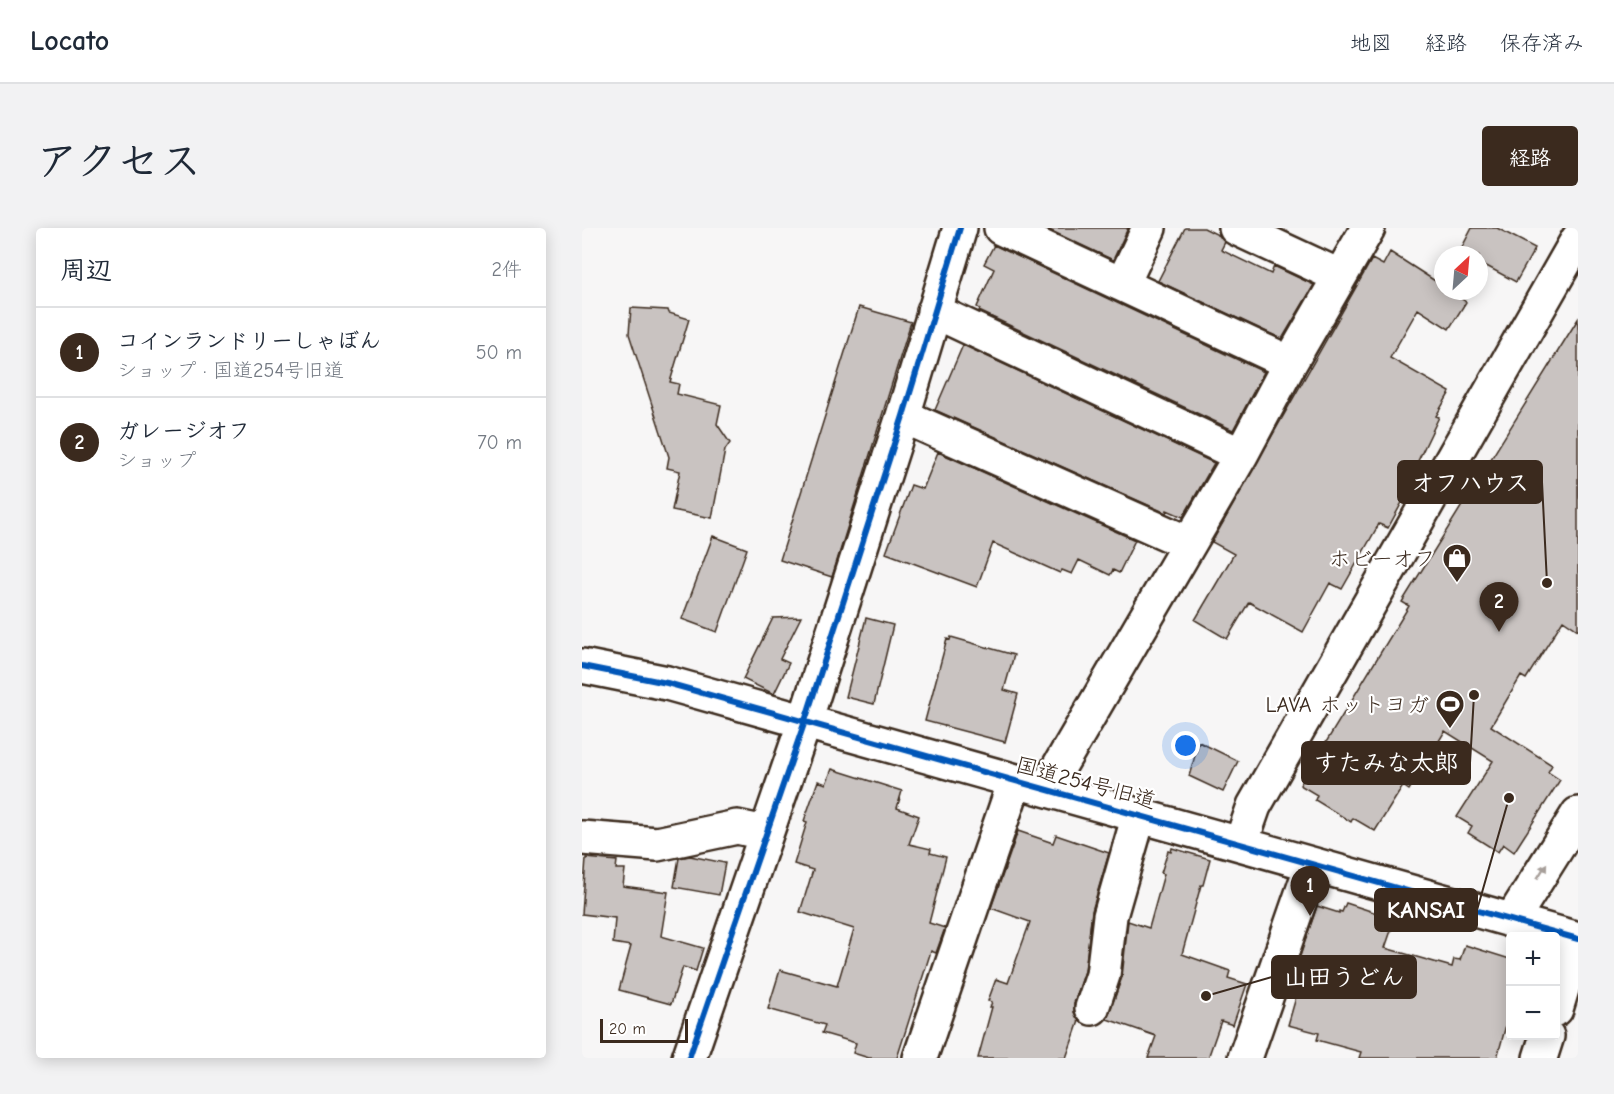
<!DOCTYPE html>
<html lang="ja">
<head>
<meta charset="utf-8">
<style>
  :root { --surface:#fff; --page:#f2f2f3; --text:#1f2937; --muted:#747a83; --line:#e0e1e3; --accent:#3b2a1e }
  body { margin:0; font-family:"Comic Neue","Klee One",sans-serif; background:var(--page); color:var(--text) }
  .controls { position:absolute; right:18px; bottom:18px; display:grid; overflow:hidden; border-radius:6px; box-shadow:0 3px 15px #0003 }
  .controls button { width:54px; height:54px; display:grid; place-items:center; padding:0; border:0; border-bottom:2px solid var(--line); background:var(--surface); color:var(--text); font:30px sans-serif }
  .compass { position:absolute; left:852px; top:18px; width:54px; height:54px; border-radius:50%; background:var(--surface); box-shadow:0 3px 15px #0003; rotate:26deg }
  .scale { position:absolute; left:18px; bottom:15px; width:88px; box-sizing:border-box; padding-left:6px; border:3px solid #3b2a1e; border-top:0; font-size:16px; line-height:21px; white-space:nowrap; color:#3b2a1e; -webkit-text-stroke:4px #fff; paint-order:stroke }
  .you { position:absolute; left:604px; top:518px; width:21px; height:21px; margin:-15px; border:4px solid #fff; border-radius:50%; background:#1a73e8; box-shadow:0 0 0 9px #1a73e833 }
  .badge { display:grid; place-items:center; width:39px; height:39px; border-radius:50%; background:var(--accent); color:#fff; font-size:20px; font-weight:700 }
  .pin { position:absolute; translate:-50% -50px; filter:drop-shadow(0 2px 3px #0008) }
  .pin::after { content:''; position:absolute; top:32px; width:21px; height:18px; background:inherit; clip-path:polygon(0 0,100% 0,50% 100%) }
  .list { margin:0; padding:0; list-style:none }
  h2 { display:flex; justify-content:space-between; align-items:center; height:78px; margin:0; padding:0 24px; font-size:26px }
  h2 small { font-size:20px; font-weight:400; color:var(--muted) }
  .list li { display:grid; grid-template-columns:39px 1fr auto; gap:18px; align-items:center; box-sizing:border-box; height:90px; padding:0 24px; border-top:2px solid var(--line) }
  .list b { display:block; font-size:22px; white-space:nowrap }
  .list p { margin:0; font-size:20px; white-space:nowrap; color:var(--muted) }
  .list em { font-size:20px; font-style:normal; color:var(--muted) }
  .map { position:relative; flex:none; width:996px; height:830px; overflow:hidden; border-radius:6px }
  header { display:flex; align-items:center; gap:36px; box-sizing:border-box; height:84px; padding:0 30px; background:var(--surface); border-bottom:2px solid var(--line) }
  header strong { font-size:28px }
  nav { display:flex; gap:33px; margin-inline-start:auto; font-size:21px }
  .intro { display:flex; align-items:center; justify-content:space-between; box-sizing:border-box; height:144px; padding:0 36px }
  h1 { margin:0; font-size:42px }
  .button { padding:15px 27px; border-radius:6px; background:var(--accent); color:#fff; font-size:21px; font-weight:700 }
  main { display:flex; gap:36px; padding:0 36px }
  aside { flex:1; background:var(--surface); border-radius:6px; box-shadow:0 3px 15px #0003 }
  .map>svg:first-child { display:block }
</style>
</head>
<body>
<header>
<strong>Locato</strong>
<nav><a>地図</a><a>経路</a><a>保存済み</a></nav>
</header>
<div class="intro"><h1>アクセス</h1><a class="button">経路</a></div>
<main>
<aside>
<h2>周辺<small>2件</small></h2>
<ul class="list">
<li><span class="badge">1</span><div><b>コインランドリーしゃぼん</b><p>ショップ · 国道254号旧道</p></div><em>50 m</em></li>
<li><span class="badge">2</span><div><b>ガレージオフ</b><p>ショップ</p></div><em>70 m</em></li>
</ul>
</aside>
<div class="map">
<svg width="996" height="830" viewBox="0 0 996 830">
  <rect width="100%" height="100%" fill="#f7f6f6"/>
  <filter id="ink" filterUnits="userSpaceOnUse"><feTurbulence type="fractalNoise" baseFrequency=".0167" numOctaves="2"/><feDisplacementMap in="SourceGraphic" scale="12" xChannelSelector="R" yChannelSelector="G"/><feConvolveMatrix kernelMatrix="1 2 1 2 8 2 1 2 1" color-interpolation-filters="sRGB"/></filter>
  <g filter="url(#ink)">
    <path fill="#c9c3c1" stroke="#3b2a1e" stroke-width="1.5" d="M463,0H546L531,32Z
      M603,0H622L638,8L643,14L639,22L689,46L692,38L732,57L700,111L576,53Z
      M890,0H915L953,20L934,54L897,34V27H885L878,23Z
      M412,17L682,144L651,202L397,83L398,81L395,79L412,41L402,36Z
      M808,24L861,58V63H868L884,74L867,101L836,81L808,130L868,164L854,188L857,189L835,235L840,238L806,300L797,296L760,361L748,355L721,404L667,374L645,411L613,392L652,326L630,314L790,31L801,37Z
      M277,79L329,94L250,349L198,332Z
      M49,80L86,82L87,85L107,91L88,154L97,156L95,166L139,177L135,196L148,215L143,222L130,290L90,282L98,243L85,240L87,229L47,106Z
      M996,91V402L981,392L944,451L939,448L909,498L970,537L966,544L978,552L932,624L921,616L916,624L886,605L890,598L875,589L911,533L863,503L827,562L821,558L793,603L771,590L769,594L733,572L735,567L718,557L827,378L820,374Z
      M381,117L632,235L601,289L585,282L584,285L353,182Z
      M356,224L553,312L537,345L531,342L528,347L497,332L490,346L480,342L478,345L411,315L395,359L304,325L329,257L341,261Z
      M131,308L165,321L135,404L100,391Z
      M219,389L198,431L207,435L192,466L161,451L191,390Z
      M284,390L311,397L292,476L264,469Z
      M369,409L432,427L422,462L436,466L423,514L343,493L365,411L368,412Z
      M617,514L656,533L641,564L607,548Z
      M250,541L320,563L315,580L337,588L327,616L349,621L348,625L364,629L347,695L363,700L354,725L349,723L315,830H287L271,825L274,815L240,805L243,797L186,781L198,742L255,758L272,701L218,684L231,642L212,636L225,594L222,593L236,553L244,556Z
      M436,603L471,615L474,607L527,625L510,683L503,743L492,775V784L497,793L484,830H396L410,779H408L410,774L406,773L414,751L426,755L448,694L409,680Z
      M590,620L628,631L621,657H619L600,726L648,743L646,750L665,756L651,797L639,793L626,830H566L574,808L525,791L540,749L546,693L567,700L582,646L579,645L586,623L589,624Z
      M108,628L143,635L137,667L92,659L97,630Z
      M4,630L35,633L34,641H43L41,658L86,664L79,708L121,720L114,743L101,739L89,776L37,762L49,718L31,715L33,690L0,686Z
      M764,675L813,691L803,720L870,739L872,731L878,732L883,717L928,731V783L915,830H777L779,824L735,812L737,805L706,797L719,752L711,749L735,678L757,685V683L760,684Z"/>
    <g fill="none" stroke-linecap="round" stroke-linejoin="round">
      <g stroke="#3b2a1e" stroke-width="38">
        <path id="minor" d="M419,0L708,135
          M654,0L757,48
          M541,55L567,0
          M352,83L659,227
          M321,188L606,315
          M0,438L85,455L996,711
          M464,561L659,227L708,135L786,0
          M0,610L75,616L155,599L183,605
          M659,615L672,578L996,11
          M929,693L996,586
          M510,780L521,747L528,688L557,587
          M974,781L995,711
          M107,830L223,493L321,188L378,0
          M338,830L433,553
          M663,830L730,637
          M958,830L965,808"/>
      </g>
      <use href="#minor" stroke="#fff" stroke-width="33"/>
      <g stroke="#fff" stroke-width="10">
        <path id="cycleway" d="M0,438L85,455L996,711
          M107,830L223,493L321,188L378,0"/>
      </g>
      <use href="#cycleway" stroke="#0057b8" stroke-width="6"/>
    </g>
    <defs><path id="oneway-solid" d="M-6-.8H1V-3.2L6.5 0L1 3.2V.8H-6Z" transform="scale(1.5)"/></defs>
    <use fill="#a79f9a" href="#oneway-solid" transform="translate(960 643) rotate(-58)"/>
  </g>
  <defs>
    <g id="shop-pin" transform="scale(1.5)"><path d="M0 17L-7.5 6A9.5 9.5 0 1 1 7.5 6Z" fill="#3b2a1e" stroke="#fff"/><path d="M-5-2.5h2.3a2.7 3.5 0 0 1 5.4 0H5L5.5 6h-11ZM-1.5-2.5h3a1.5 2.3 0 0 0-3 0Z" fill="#fff"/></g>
    <g id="stadium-pin" transform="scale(1.5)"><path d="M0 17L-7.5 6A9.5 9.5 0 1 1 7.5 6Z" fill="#3b2a1e" stroke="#fff"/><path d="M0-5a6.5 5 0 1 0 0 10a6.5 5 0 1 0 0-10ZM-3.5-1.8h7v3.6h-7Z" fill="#fff"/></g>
  </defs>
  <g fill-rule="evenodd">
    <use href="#shop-pin" x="875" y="330"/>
    <use href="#stadium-pin" x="868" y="476"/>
  </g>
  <g text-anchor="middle" stroke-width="4.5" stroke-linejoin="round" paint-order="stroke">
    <g font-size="22" fill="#3b2a1e" stroke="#fff" text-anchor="end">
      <text x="854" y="338">ホビーオフ</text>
      <text x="847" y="484">LAVA ホットヨガ</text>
    </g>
    <g font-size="22" fill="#3b2a1e" stroke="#fff">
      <text transform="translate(504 554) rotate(15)" y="8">国道254号旧道</text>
    </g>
  </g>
  <path fill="none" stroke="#3b2a1e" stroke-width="2" d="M965 355L960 254M892 467L888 535M927 570L895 682M624 768L690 749"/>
  <g fill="#3b2a1e" stroke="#fff" stroke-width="2">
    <circle cx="965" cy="355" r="6"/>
    <circle cx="892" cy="467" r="6"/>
    <circle cx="927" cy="570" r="6"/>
    <circle cx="624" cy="768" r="6"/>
  </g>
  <g fill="#3b2a1e" stroke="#3b2a1e" stroke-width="2">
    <rect x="816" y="233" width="144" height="42" rx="6"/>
    <rect x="720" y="514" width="168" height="42" rx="6"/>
    <rect x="793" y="661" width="102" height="42" rx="6"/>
    <rect x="690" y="728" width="144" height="42" rx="6"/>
  </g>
  <g font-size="24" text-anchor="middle" font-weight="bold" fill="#fff">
    <text x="888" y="263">オフハウス</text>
    <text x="804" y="543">すたみな太郎</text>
    <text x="844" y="690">KANSAI</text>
    <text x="762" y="757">山田うどん</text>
  </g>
</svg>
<div class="controls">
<button>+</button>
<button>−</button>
</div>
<svg class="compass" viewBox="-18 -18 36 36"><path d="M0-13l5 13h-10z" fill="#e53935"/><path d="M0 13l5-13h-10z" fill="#747a83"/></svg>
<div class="scale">20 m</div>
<div class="you"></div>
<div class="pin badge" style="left:728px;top:688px">1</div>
<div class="pin badge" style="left:917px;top:404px">2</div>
</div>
</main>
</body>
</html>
